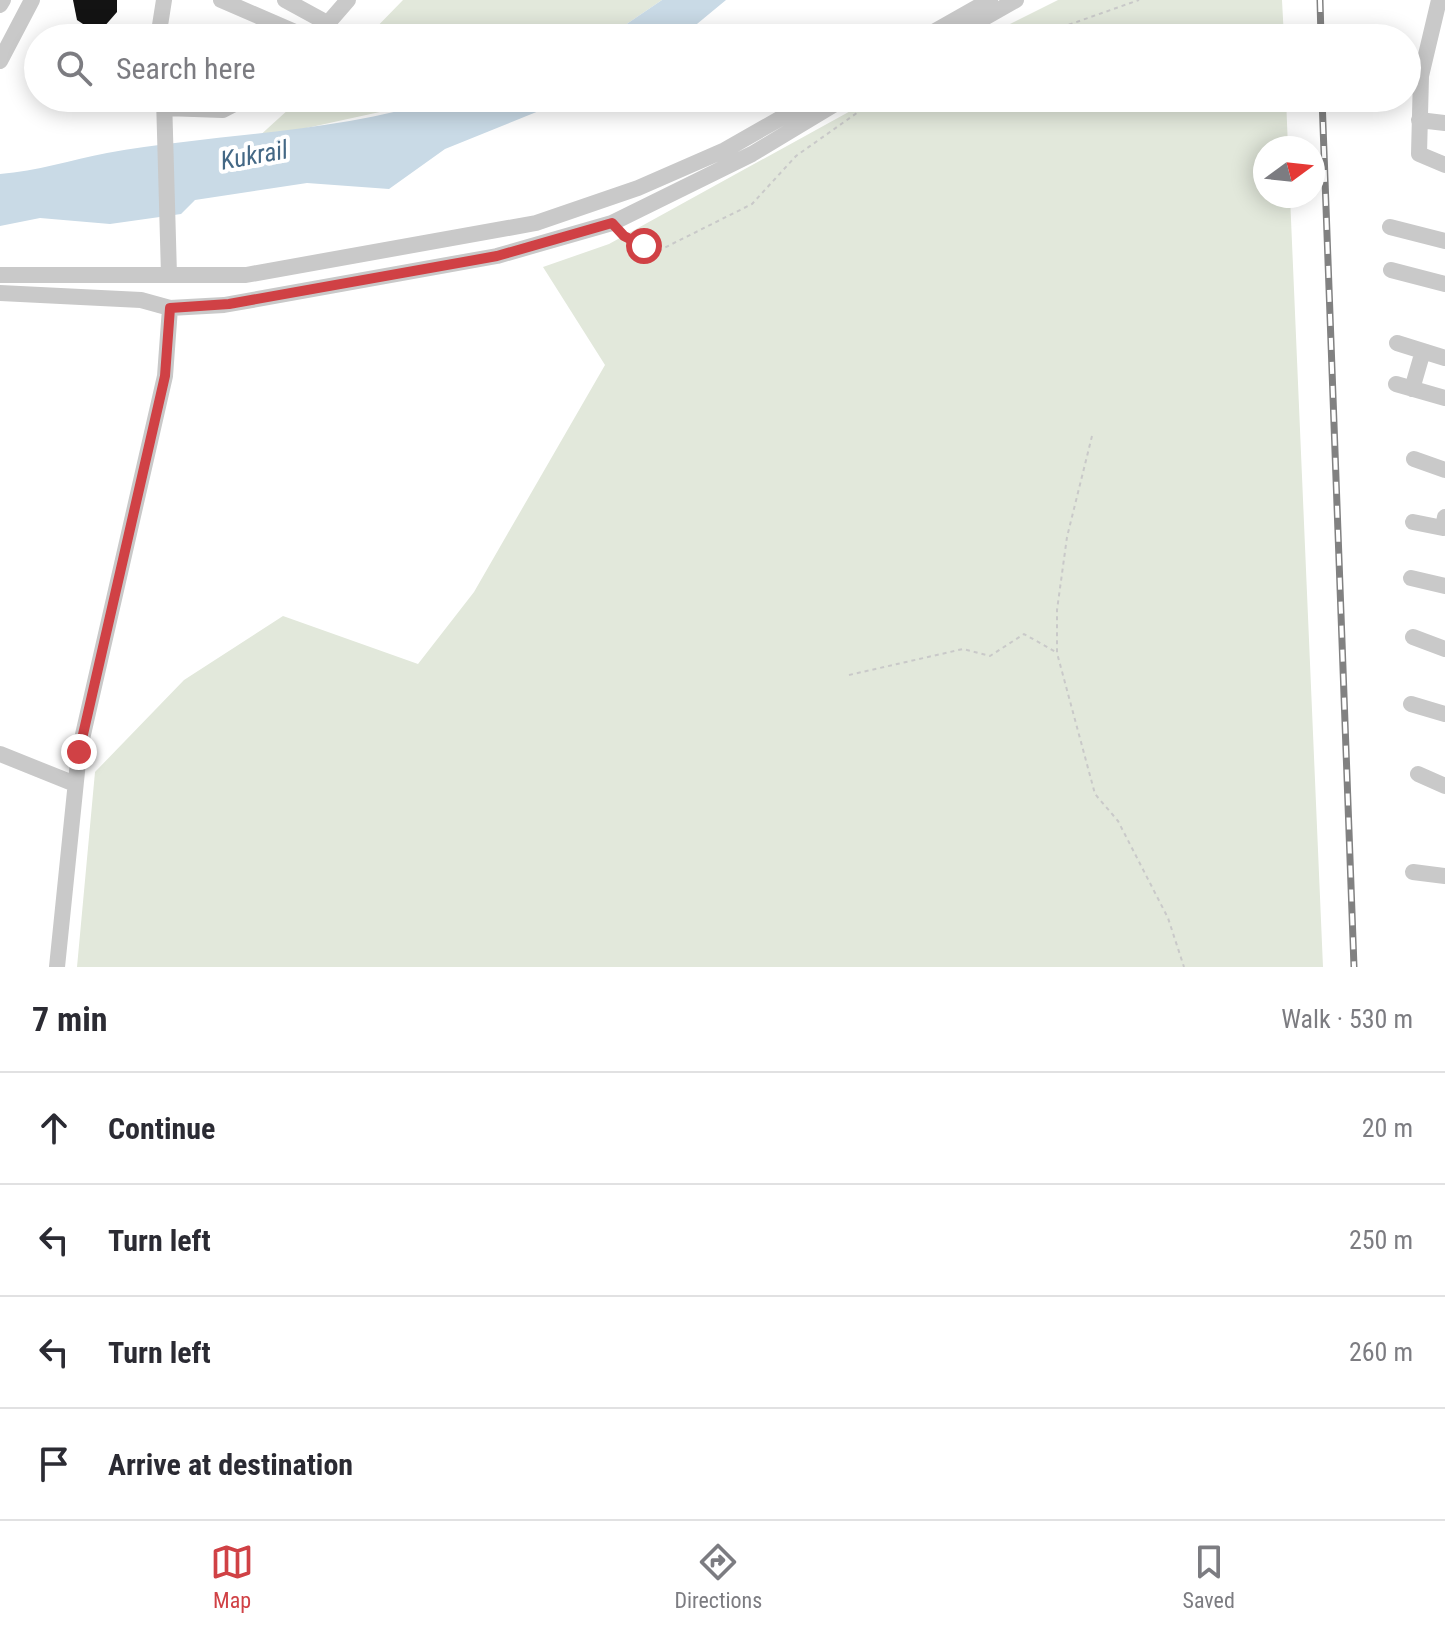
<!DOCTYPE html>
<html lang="en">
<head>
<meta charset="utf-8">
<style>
  :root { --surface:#fff; --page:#f2f2f3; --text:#2b2b33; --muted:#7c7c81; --line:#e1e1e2; --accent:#d04145 }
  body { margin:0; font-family:"Roboto Condensed",sans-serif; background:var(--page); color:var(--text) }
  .compass { position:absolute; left:1253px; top:136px; width:72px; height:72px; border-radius:50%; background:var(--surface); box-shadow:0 4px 20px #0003; rotate:75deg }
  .stop { position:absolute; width:24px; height:24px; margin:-18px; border:6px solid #d04145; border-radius:50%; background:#fff }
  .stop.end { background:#d04145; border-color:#fff; box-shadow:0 2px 8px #0008 }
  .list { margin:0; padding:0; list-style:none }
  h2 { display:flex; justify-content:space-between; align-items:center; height:104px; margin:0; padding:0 32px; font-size:34px }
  h2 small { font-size:26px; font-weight:400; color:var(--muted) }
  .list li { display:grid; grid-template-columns:52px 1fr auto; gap:24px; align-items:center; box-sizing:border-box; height:112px; padding:0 32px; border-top:2px solid var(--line) }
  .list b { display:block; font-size:30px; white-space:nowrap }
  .list em { font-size:26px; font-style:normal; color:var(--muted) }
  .icon { flex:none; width:44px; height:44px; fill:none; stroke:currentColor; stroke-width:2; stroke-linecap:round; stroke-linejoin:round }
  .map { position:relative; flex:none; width:1445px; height:967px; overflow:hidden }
  .search { position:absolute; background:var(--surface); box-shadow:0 4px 20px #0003; left:24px; right:24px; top:24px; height:88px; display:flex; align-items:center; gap:20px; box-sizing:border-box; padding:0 28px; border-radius:44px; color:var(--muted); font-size:30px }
  .sheet { height:552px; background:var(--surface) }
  nav { display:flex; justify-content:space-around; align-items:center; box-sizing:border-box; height:112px; border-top:2px solid var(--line); background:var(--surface); font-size:22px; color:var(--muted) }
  nav a { display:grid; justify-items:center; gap:4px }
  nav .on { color:var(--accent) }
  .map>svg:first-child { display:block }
</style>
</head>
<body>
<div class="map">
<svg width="1445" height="967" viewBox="0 0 1445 967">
  <rect width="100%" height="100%" fill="#fff"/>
  <path fill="#e2e8db" d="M403,0H662L606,38H366Z
    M1058,0H1282L1284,38H982Z
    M301,98H444L256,139Z
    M874,98H1286L1288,148H1265V196H1290L1323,967H77L95,772L184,680L283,616L418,664L474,592L605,365L543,267L609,244Z"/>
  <path fill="#c9dae6" d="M662,0H726L680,38H606Z
    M444,98H571L445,149L389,189L307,183L195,200L181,214L110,224L40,218L0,226V174C37,171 71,160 107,153C219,133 334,134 444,98Z"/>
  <path fill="#131313" d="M73,0H117V12L103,28H89L77,20Z"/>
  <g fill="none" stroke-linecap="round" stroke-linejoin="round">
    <path stroke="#c9c9c9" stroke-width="2" stroke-dasharray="4 4" stroke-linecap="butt" d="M1031,38L1139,0
      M622,234L658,251L752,204L796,156L878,98
      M1092,436L1067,537L1057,610V653L1095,794L1118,821L1168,918L1184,967
      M849,675L963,649L990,656L1024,634L1056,652"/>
    <path stroke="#c9c9c9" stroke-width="16" d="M221,0L309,38
      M285,0L329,24
      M1439,0L1421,76L1419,154L1445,165
      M0,5L3,0
      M158,38L164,0
      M315,38L348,0
      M923,38L990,0
      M949,38L1016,0
      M0,61L32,0
      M164,98L169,275
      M165,108L223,110L246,98
      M1419,120L1445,123
      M1390,227L1445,241
      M1391,270L1445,284
      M0,275H246L536,223L638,188L725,150L816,98
      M0,293L141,300L170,308L224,305L497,256L612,223L752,154L845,98
      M1397,343L1445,358
      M1396,384L1445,398
      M1412,389L1423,351
      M1414,459L1445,470
      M1413,522L1443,528L1445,517
      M1411,578L1445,586
      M1413,637L1445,649
      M1411,704L1445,714
      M0,754L75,784
      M1418,774L1445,786
      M1413,872L1445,876
      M57,967L79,752L165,376L170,308"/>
    <g stroke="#818181" stroke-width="7">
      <path id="rail" d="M1320,0L1321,38
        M1322,98L1354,967"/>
    </g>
    <use href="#rail" stroke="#fff" stroke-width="4" stroke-dasharray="12" stroke-linecap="butt"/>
  </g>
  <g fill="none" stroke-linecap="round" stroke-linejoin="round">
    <path stroke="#d04145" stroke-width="10" d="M79,752L165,376L170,308L229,304L497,256L612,223L624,236L644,246"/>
  </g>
  <g text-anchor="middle" stroke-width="8" stroke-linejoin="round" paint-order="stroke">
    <g font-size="26" font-style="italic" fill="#446885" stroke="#fff">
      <text transform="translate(254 155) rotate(-10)" y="9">Kukrail</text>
    </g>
  </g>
</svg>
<svg class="compass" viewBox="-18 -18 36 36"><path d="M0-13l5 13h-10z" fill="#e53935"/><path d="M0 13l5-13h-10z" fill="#7c7c81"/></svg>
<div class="stop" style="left:644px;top:246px"></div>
<div class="stop end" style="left:79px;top:752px"></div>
<div class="search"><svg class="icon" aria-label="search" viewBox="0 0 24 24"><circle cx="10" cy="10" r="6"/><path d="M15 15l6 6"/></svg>Search here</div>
</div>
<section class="sheet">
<h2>7 min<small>Walk · 530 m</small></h2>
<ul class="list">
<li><svg class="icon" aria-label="ahead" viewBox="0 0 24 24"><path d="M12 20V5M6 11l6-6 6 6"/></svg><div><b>Continue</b></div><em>20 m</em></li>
<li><svg class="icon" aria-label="left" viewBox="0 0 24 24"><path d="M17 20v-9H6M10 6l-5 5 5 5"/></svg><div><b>Turn left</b></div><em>250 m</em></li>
<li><svg class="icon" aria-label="left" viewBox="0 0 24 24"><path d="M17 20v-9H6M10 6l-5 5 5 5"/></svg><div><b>Turn left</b></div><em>260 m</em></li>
<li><svg class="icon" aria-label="arrive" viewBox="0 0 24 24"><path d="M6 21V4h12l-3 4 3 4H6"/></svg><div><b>Arrive at destination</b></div></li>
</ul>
</section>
<nav>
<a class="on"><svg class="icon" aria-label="map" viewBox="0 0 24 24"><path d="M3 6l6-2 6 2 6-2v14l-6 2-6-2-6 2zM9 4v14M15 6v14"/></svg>Map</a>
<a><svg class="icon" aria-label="directions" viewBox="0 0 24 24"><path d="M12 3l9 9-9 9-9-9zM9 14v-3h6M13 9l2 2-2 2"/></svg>Directions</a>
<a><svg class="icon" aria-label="saved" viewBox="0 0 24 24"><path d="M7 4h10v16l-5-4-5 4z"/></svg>Saved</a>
</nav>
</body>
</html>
